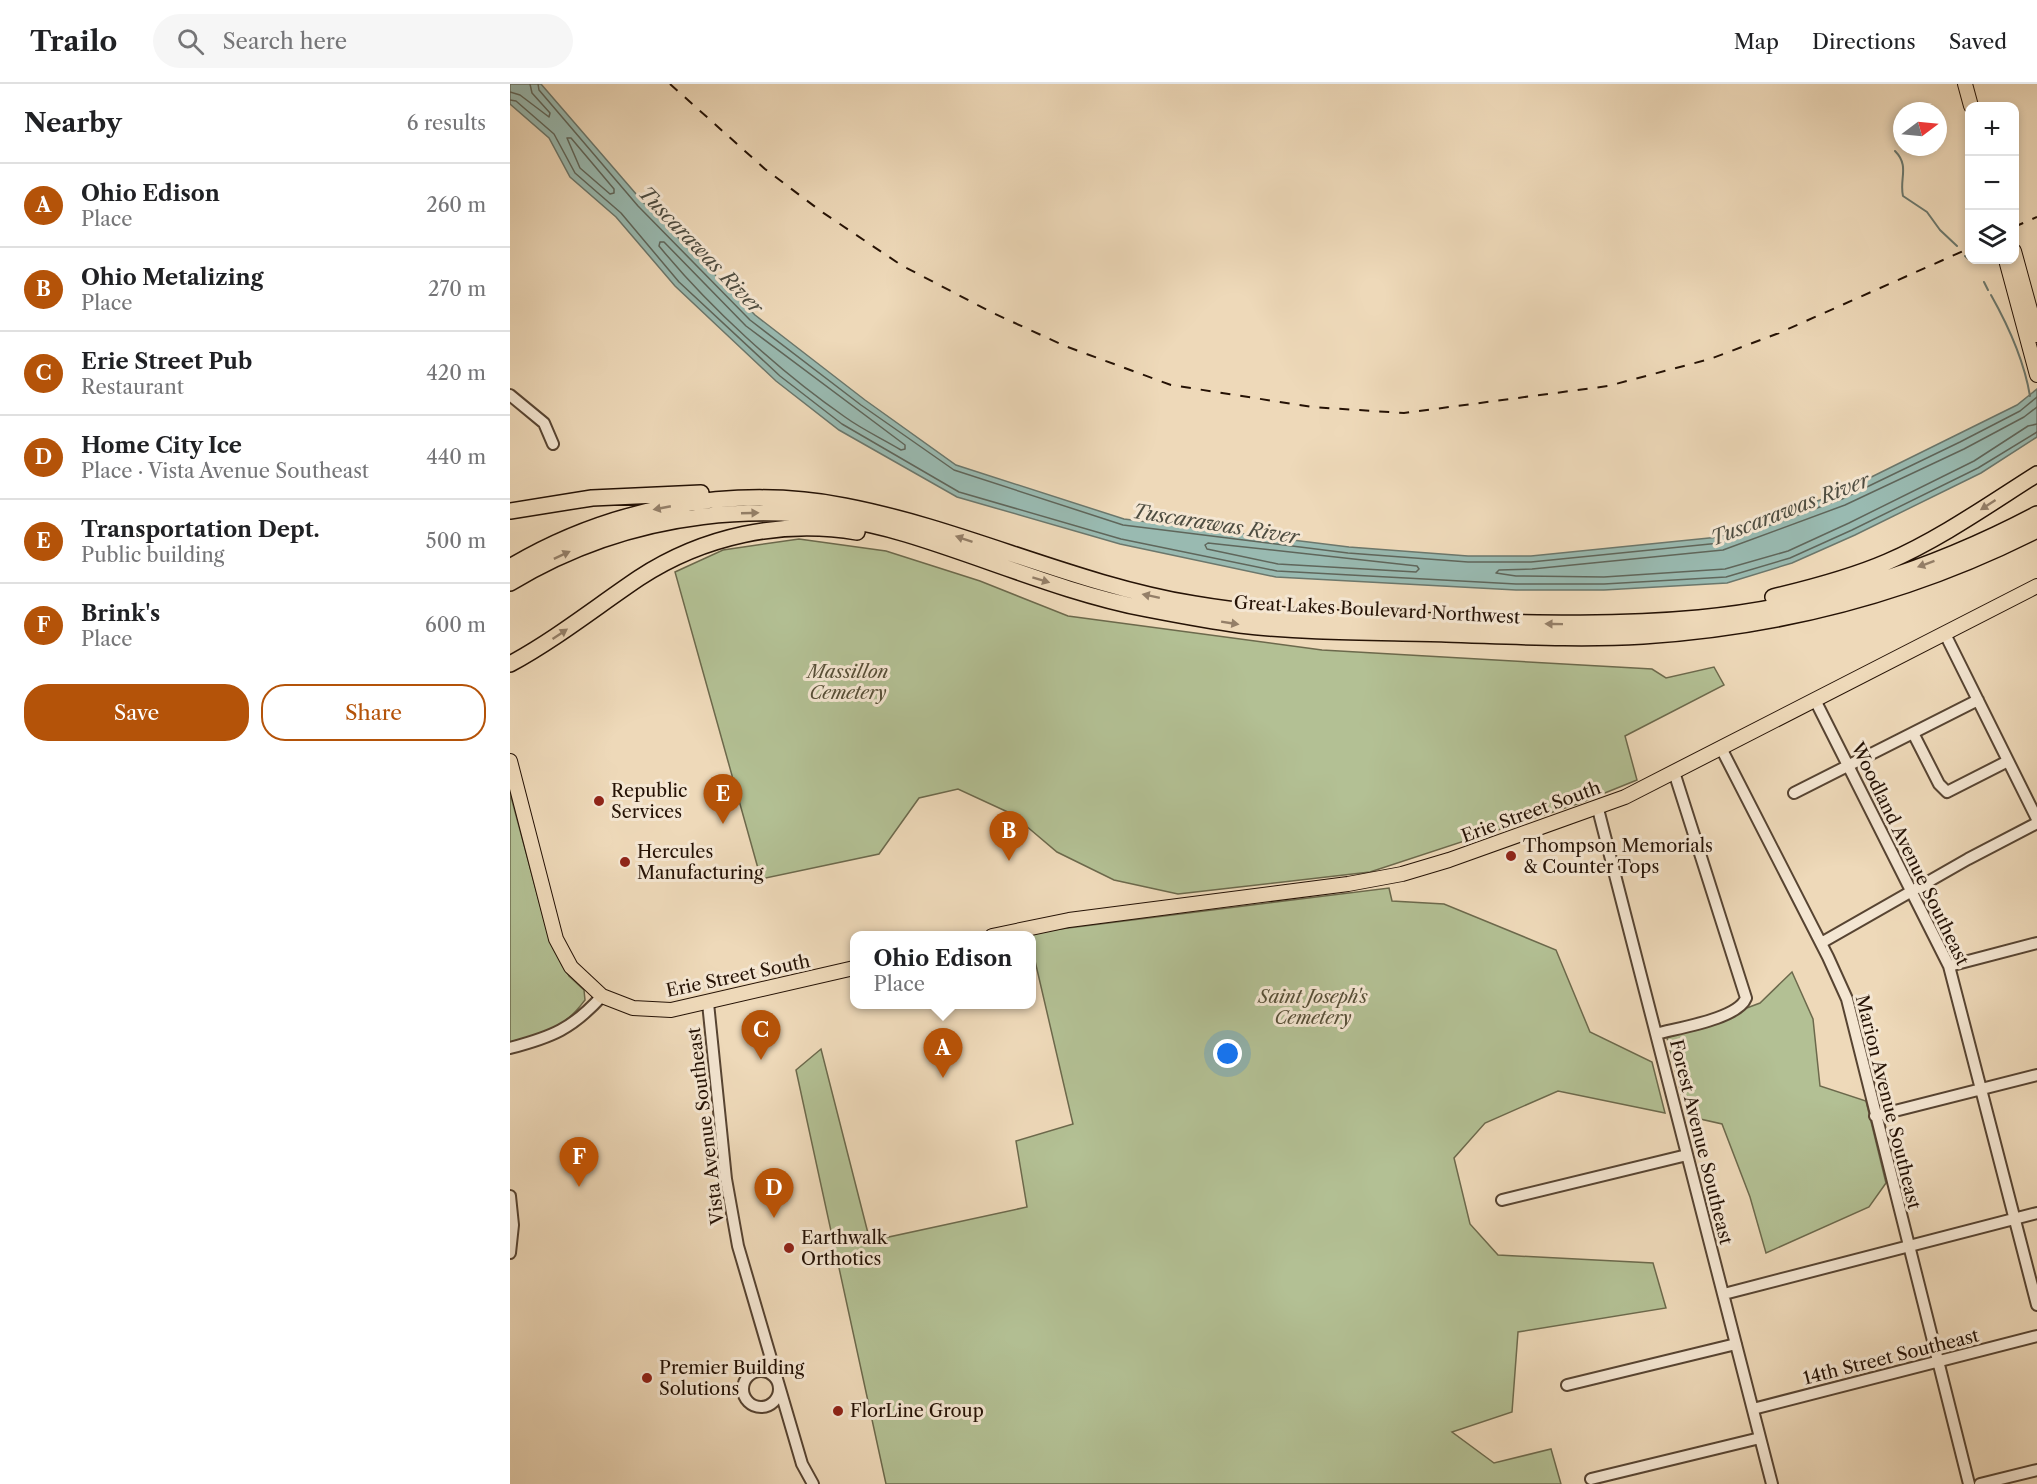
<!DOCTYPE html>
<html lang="en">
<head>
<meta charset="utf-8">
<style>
  :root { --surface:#fff; --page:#f6f6f6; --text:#202124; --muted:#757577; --line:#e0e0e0; --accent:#b45309 }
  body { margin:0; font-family:"Libre Caslon Text",serif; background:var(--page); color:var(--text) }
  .controls { position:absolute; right:18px; top:18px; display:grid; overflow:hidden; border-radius:12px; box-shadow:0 3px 9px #0003 }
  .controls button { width:54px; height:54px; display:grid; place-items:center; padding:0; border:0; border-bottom:2px solid var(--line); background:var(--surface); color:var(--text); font:30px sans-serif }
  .compass { position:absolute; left:1383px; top:18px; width:54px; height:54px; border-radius:50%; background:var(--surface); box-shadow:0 3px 9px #0003; rotate:74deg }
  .you { position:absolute; left:718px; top:970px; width:21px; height:21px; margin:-15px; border:4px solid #fff; border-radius:50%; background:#1a73e8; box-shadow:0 0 0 9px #1a73e833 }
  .badge { display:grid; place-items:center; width:39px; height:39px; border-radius:50%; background:var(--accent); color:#fff; font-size:20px; font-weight:700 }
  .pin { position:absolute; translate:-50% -50px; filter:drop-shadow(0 2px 3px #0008) }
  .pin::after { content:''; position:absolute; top:32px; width:21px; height:18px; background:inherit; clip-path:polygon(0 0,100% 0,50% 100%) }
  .popup { position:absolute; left:340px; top:847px; width:186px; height:78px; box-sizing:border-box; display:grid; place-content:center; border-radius:12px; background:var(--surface); filter:drop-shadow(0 2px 4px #0005); font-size:20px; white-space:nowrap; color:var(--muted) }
  .popup b { font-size:22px; color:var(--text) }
  .popup::after { content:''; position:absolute; left:50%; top:100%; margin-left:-12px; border:12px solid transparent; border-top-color:var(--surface) }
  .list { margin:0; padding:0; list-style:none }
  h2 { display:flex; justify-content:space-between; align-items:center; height:78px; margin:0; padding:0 24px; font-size:26px }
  h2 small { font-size:20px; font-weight:400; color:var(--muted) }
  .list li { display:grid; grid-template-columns:39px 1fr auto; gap:18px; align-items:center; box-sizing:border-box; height:84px; padding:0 24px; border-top:2px solid var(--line) }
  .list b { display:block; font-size:22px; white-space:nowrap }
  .list p { margin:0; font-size:20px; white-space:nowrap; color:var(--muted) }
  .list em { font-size:20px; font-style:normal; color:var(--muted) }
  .actions { display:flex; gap:12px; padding:18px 24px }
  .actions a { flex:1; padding:14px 0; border:2px solid var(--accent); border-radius:24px; text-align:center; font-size:21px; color:var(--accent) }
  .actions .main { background:var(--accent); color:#fff }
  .icon { flex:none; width:33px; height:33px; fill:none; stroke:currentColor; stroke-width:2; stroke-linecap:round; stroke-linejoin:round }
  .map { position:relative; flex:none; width:1527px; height:1400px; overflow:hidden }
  header { display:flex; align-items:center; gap:36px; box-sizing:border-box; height:84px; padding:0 30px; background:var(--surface); border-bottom:2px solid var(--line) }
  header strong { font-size:28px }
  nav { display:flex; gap:33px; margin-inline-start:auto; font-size:21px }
  .search { width:420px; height:54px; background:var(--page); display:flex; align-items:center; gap:15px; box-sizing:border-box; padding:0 21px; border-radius:33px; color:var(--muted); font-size:22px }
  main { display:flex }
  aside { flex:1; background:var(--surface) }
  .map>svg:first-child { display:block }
</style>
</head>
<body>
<header>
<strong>Trailo</strong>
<div class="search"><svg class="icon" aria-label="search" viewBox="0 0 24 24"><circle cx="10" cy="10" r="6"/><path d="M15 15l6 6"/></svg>Search here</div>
<nav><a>Map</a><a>Directions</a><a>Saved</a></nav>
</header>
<main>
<aside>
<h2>Nearby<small>6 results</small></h2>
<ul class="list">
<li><span class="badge">A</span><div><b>Ohio Edison</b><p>Place</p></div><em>260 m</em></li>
<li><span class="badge">B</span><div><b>Ohio Metalizing</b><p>Place</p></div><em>270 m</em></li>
<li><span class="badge">C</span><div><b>Erie Street Pub</b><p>Restaurant</p></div><em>420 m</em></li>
<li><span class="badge">D</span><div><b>Home City Ice</b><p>Place · Vista Avenue Southeast</p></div><em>440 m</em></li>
<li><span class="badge">E</span><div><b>Transportation Dept.</b><p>Public building</p></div><em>500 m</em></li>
<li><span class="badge">F</span><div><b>Brink's</b><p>Place</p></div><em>600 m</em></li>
</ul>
<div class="actions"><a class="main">Save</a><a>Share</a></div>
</aside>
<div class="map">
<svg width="1527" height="1400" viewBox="0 0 1527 1400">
  <rect width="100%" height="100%" fill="#eed9b9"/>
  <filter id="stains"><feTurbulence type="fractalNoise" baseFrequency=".00333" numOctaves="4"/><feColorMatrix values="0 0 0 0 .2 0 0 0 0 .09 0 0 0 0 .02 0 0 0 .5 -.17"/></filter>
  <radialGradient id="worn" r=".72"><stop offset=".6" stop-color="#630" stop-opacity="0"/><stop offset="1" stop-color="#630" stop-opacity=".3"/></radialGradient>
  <path fill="#b3c094" stroke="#6c694c" stroke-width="1.5" d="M289,455L376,467L470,497L558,532L812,566L1142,585L1156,594L1204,583L1214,601L1115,652L1127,696L1070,719L860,788L668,810L604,796L547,768L502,730L448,705L409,714L369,770L251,795L165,488L213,466Z
    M0,709L38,850L59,892L74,906L75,916C54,945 34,949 0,958Z
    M879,804L882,817L934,820L1046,866L1080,948L1142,978L1155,1029L1048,1007L975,1039L944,1074L960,1140L988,1171L1143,1179L1156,1224L1008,1248L1002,1328L942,1348L984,1379L1041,1365L1051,1400H376L286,986L311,965L360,1157L517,1123L506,1057L563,1040L522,864V852L518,849Z
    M1282,888L1303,935L1310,1002L1356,1017L1376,1099L1359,1123L1256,1169L1240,1113L1212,1040L1177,1032L1157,954L1250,919Z"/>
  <path fill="#99bab1" stroke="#6b776c" stroke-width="1.5" d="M0,0H31L133,118L245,231L355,316L446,381L614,435L839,463L958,472H1021L1209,453L1329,409L1507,321L1527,305V353L1471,389L1345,451L1282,479L1217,499L1094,506H1006L766,493L610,460L447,413L329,346L266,297L165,202L106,133L60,93L39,54L0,20Z"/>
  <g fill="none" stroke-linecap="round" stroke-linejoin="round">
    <path stroke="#5f665b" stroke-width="1.5" d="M28,0L29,6L128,122L240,236L351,321L444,386L613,441L838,469L958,478H1021L1210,459L1332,415L1450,358L1510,327L1527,313
      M0,8L10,11L39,33L40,29L22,9L20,0
      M0,16L6,17L44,50L65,89L111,129L169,198L270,292L332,340L449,408L611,455L767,487L1006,500H1094L1216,493L1280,474L1342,446L1468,384L1527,348
      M57,54H61L104,105V109L100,110L70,84Z
      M154,158L236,242L395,361V365L391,366C373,355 353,346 335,333C270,288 199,223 149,162L150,158Z
      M1527,323L1514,333L1454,365L1335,421L1213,466L1022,485L989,486L986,489L1006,492L1094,493L1215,485L1278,467L1339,439L1464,377L1518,342L1527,340
      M698,459L907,482L909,485L906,488L768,480L697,465L695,461Z"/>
    <path stroke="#6b776c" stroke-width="2" d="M1385,67C1400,82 1389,95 1393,112L1417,128L1430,146L1447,162
      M1455,172L1462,178
      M1474,198L1478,206
      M1481,211C1499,243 1514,276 1520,312"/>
    <g stroke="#574432" stroke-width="14">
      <path id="minor" d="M0,311L34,339L43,360
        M1435,550L1527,735
        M1305,616L1439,882L1527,1221
        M1403,649L1429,700L1437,708L1498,677
        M1211,664L1318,873L1337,915L1459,1400
        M1284,709L1468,616
        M1088,725L1262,1400
        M1311,859L1458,775L1527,739
        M1439,882L1527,859
        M198,919L216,1095L228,1162L292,1380L303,1400
        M1146,950C1167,944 1228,935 1236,914L1164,688
        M0,964C42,953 62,945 92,912
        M1365,1032L1527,991
        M0,1112L3,1141L0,1169
        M992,1116L1177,1071
        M1214,1210L1527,1129
        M233 1305a18 18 0 1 1 36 0a18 18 0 1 1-36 0Z
        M1057,1301L1226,1260
        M1243,1325L1527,1252
        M1081,1395L1250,1354
        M1470,1400L1527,1386"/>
    </g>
    <g stroke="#251205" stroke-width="16">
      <path id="major" d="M1455,0L1461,22
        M1504,167L1527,251
        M1496,176L1527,291
        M0,677L46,855L61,883L92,912L123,924L161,926L344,884
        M482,852L559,836L838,800L892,790L939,776L1115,713L1527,502"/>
    </g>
    <g stroke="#251205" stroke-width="18">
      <path id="highway" d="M0,427L82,414L191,409
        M0,483C99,424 221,400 335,422C454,445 564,500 684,520C765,534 847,535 928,537C1016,539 1102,542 1189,534C1307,523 1423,485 1527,430
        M0,499C119,427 263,410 396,450C476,474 554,509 637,525C668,531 699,537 730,541C798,549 868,548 936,550C1001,552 1068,556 1133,552C1272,543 1403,509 1527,446
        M1263,513C1301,504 1340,494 1377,478C1430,455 1478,421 1527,390
        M0,580C46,555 86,523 129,494C193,452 272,435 347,448"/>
    </g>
    <use href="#minor" stroke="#f4e6d2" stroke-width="10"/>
    <use href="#major" stroke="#eed9b9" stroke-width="14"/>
    <use href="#highway" stroke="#eed9b9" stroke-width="15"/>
    <path stroke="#251205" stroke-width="2" stroke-dasharray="10 10" stroke-linecap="butt" d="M160,0L255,85L312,128L391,181L483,229L555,262L661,301L802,323L894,329L1098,302L1200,275L1269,249L1460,164
      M1504,143L1527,133"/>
  </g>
  <defs><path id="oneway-solid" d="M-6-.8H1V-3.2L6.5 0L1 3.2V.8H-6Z" transform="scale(1.5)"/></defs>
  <g fill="#947f68">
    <use href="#oneway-solid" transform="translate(1478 421) rotate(147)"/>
    <use href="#oneway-solid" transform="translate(152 424) rotate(169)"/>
    <use href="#oneway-solid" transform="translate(240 429) rotate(-2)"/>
    <use href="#oneway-solid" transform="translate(454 455) rotate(-161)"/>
    <use href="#oneway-solid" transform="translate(52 471) rotate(-25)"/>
    <use href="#oneway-solid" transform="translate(1416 480) rotate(160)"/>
    <use href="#oneway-solid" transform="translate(531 496) rotate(17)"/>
    <use href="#oneway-solid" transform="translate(641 512) rotate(-168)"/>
    <use href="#oneway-solid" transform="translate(720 539) rotate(9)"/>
    <use href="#oneway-solid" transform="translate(1044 540) rotate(-179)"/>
    <use href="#oneway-solid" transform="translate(50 550) rotate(-34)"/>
  </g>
  <g fill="#8f2418" stroke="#f4e6d2" stroke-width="2">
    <circle cx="89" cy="717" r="6"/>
    <circle cx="1001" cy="772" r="6"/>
    <circle cx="115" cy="778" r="6"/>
    <circle cx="279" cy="1164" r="6"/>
    <circle cx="137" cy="1294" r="6"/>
    <circle cx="328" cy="1327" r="6"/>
  </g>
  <g text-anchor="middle" stroke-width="6" stroke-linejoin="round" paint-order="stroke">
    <g font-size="18" fill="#251205" stroke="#f4e6d2">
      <text transform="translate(867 526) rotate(3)" y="6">Great Lakes Boulevard Northwest</text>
      <text transform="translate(1021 728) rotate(-20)" y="6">Erie Street South</text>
      <text transform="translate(1400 770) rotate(64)" y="6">Woodland Avenue Southeast</text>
      <text transform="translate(228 892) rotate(-12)" y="6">Erie Street South</text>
      <text transform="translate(1378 1018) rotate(76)" y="6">Marion Avenue Southeast</text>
      <text transform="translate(196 1042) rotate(-97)" y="6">Vista Avenue Southeast</text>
      <text transform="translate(1191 1058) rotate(76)" y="6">Forest Avenue Southeast</text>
      <text transform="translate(1381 1273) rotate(-14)" y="6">14th Street Southeast</text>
    </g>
    <g font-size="18" font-style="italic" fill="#574f37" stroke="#f4e6d2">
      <text x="338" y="594">Massillon<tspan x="338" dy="21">Cemetery</tspan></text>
      <text x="803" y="919">Saint Joseph's<tspan x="803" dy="21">Cemetery</tspan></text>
    </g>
    <g font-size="18" fill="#251205" stroke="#f4e6d2" text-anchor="start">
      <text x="101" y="713">Republic<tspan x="101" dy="21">Services</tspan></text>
      <text x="1013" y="768">Thompson Memorials<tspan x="1013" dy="21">&amp; Counter Tops</tspan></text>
      <text x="127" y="774">Hercules<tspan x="127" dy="21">Manufacturing</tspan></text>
      <text x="291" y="1160">Earthwalk<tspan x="291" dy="21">Orthotics</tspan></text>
      <text x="149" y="1290">Premier Building<tspan x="149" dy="21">Solutions</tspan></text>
      <text x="340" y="1333">FlorLine Group</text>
    </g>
    <g font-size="20" font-style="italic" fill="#4e4d41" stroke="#f4e6d2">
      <text transform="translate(191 166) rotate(46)" y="7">Tuscarawas River</text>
      <text transform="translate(1280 425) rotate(-21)" y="7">Tuscarawas River</text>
      <text transform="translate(706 440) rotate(9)" y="7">Tuscarawas River</text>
    </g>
  </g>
  <rect width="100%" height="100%" filter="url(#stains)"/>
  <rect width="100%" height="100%" fill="url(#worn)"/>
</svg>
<div class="controls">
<button>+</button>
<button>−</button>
<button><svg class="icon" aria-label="layers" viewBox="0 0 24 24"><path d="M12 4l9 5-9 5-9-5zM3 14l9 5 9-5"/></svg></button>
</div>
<svg class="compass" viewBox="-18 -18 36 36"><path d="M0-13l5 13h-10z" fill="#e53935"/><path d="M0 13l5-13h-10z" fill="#757577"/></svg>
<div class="you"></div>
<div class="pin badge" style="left:433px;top:994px">A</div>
<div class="popup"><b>Ohio Edison</b>Place</div>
<div class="pin badge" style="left:499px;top:777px">B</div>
<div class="pin badge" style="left:251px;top:976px">C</div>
<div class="pin badge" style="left:264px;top:1134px">D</div>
<div class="pin badge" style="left:213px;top:740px">E</div>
<div class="pin badge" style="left:69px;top:1103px">F</div>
</div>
</main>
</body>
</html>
